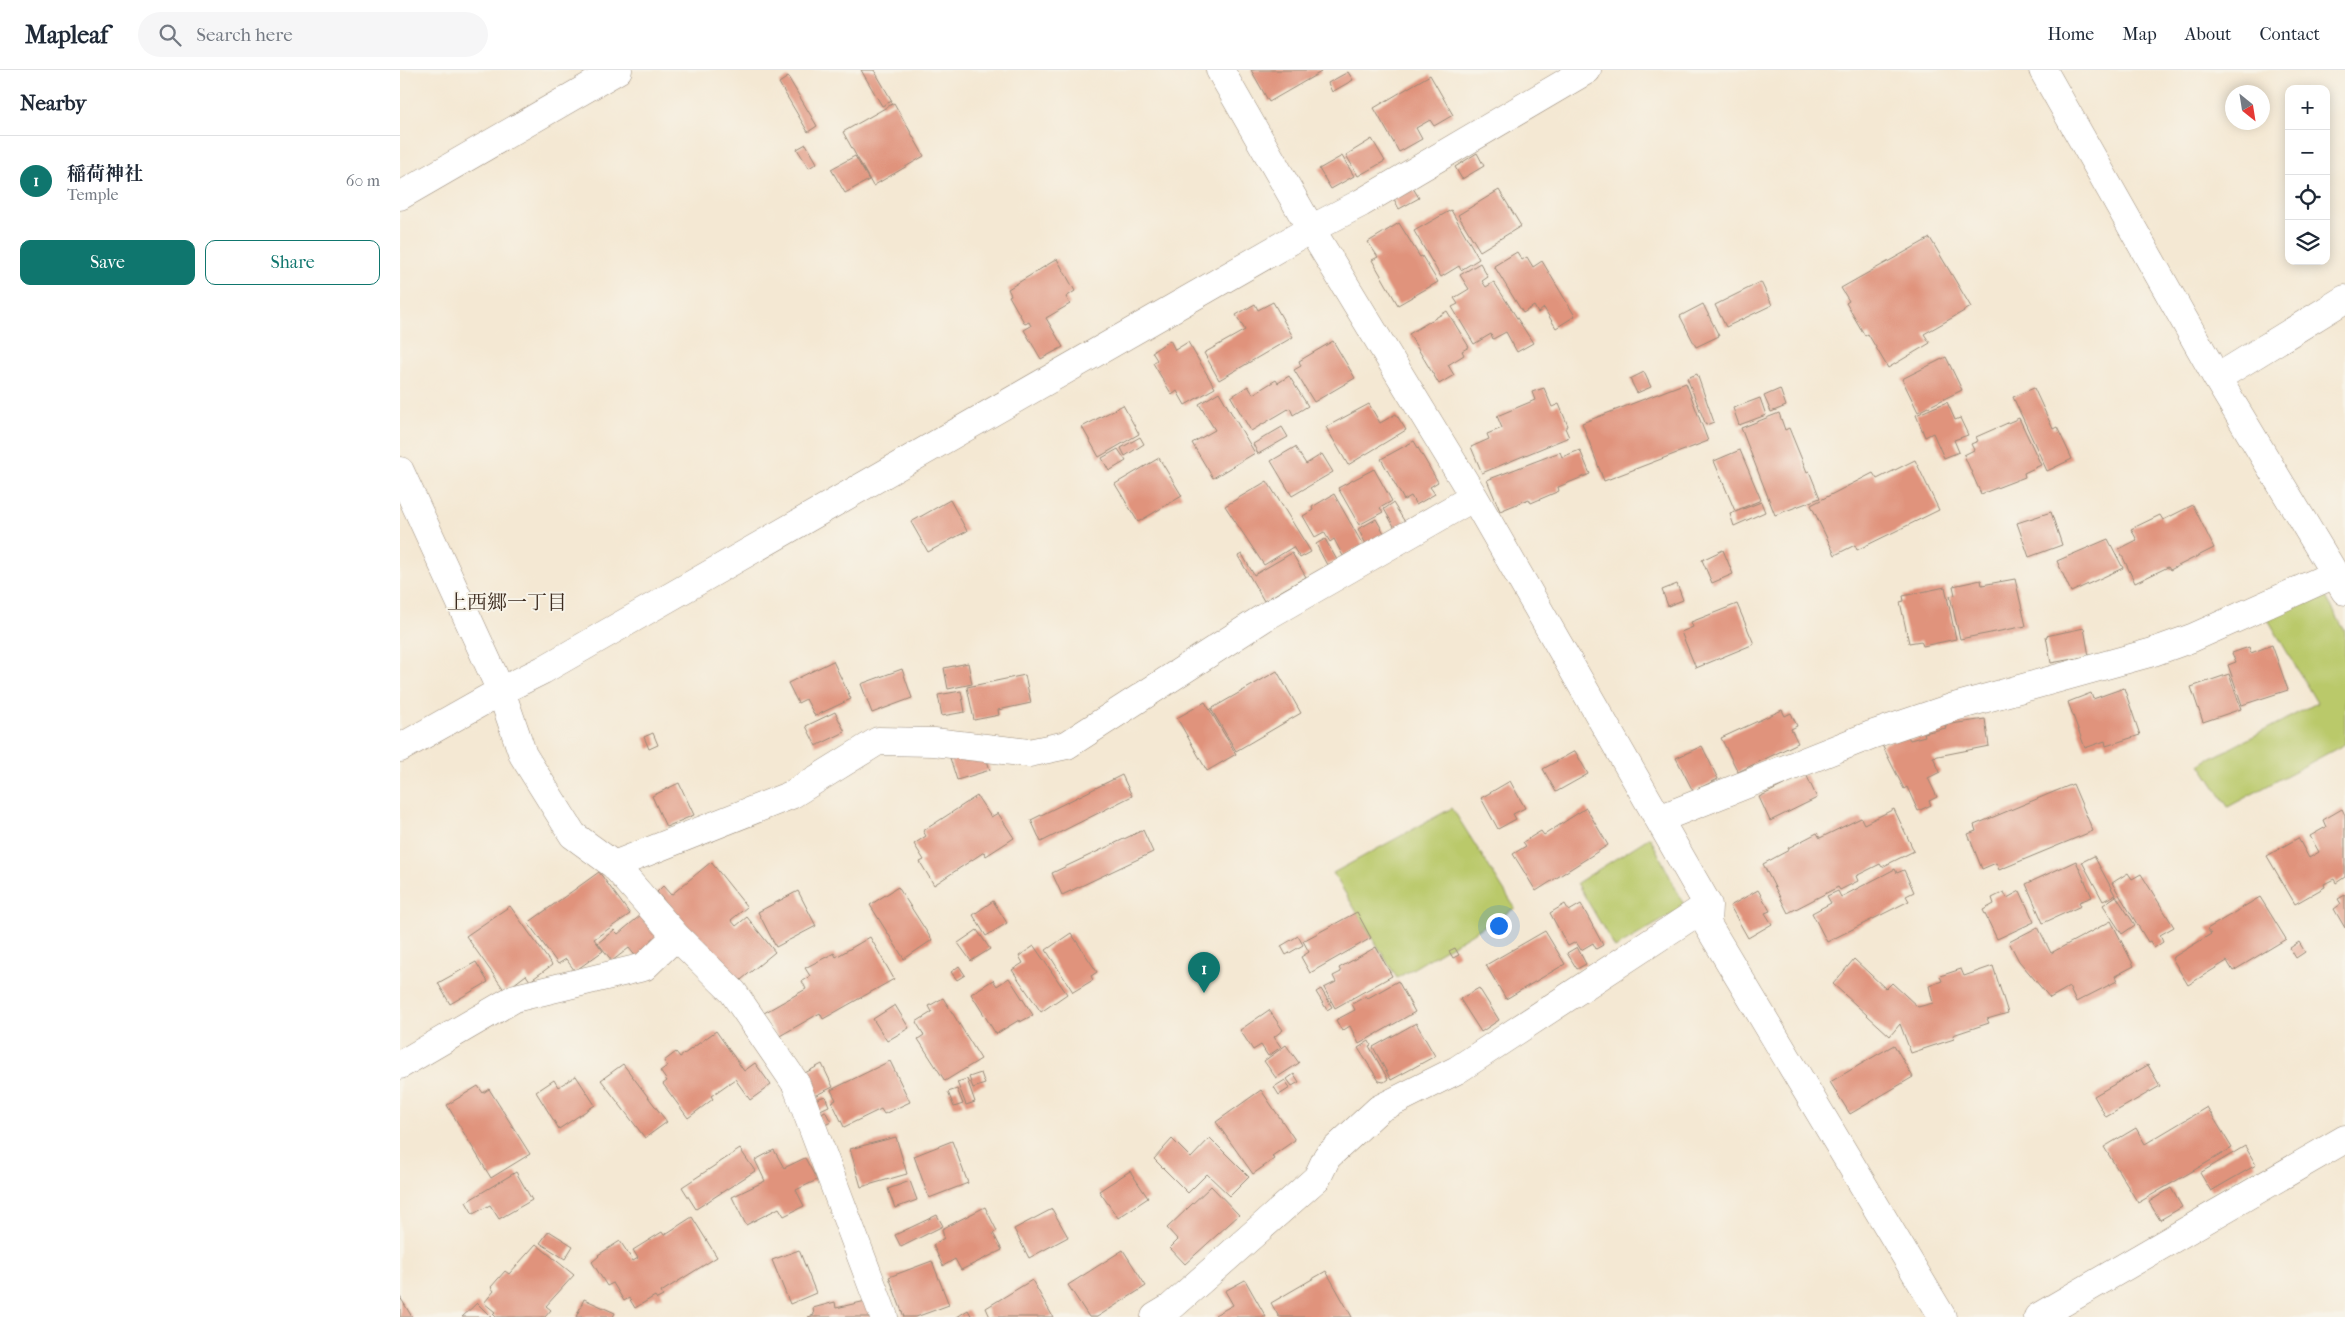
<!DOCTYPE html>
<html lang="en">
<head>
<meta charset="utf-8">
<style>
  :root { --surface:#fff; --page:#f6f6f7; --text:#1f2937; --muted:#747a83; --line:#e0e1e3; --accent:#0f766e }
  body { margin:0; font-family:"IM FELL French Canon","Noto Serif JP",serif; background:var(--page); color:var(--text) }
  .controls { position:absolute; right:15px; top:15px; display:grid; overflow:hidden; border-radius:10px; box-shadow:0 2px 12px #0003 }
  .controls button { width:45px; height:45px; display:grid; place-items:center; padding:0; border:0; border-bottom:1px solid var(--line); background:var(--surface); color:var(--text); font:25px sans-serif }
  .compass { position:absolute; left:1825px; top:15px; width:45px; height:45px; border-radius:50%; background:var(--surface); box-shadow:0 2px 12px #0003; rotate:150deg }
  .you { position:absolute; left:1098px; top:855px; width:18px; height:18px; margin:-12px; border:4px solid #fff; border-radius:50%; background:#1a73e8; box-shadow:0 0 0 8px #1a73e833 }
  .badge { display:grid; place-items:center; width:32px; height:32px; border-radius:50%; background:var(--accent); color:#fff; font-size:16px; font-weight:700 }
  .pin { position:absolute; translate:-50% -41px; filter:drop-shadow(0 1px 2px #0008) }
  .pin::after { content:''; position:absolute; top:26px; width:18px; height:15px; background:inherit; clip-path:polygon(0 0,100% 0,50% 100%) }
  .list { margin:0; padding:0; list-style:none }
  h2 { display:flex; justify-content:space-between; align-items:center; height:65px; margin:0; padding:0 20px; font-size:21px }
  h2 small { font-size:16px; font-weight:400; color:var(--muted) }
  .list li { display:grid; grid-template-columns:32px 1fr auto; gap:15px; align-items:center; box-sizing:border-box; height:90px; padding:0 20px; border-top:1px solid var(--line) }
  .list b { display:block; font-size:19px; white-space:nowrap }
  .list p { margin:0; font-size:16px; white-space:nowrap; color:var(--muted) }
  .list em { font-size:16px; font-style:normal; color:var(--muted) }
  .actions { display:flex; gap:10px; padding:15px 20px }
  .actions a { flex:1; padding:11px 0; border:1px solid var(--accent); border-radius:10px; text-align:center; font-size:18px; color:var(--accent) }
  .actions .main { background:var(--accent); color:#fff }
  .icon { flex:none; width:28px; height:28px; fill:none; stroke:currentColor; stroke-width:2; stroke-linecap:round; stroke-linejoin:round }
  .map { position:relative; flex:none; width:1945px; height:1247px; overflow:hidden }
  header { display:flex; align-items:center; gap:30px; box-sizing:border-box; height:70px; padding:0 25px; background:var(--surface); border-bottom:1px solid var(--line) }
  header strong { font-size:24px }
  nav { display:flex; gap:28px; margin-inline-start:auto; font-size:18px }
  .search { width:350px; height:45px; background:var(--page); display:flex; align-items:center; gap:12px; box-sizing:border-box; padding:0 18px; border-radius:28px; color:var(--muted); font-size:19px }
  main { display:flex }
  aside { flex:1; background:var(--surface) }
  .map>svg:first-child { display:block }
</style>
</head>
<body>
<header>
<strong>Mapleaf</strong>
<div class="search"><svg class="icon" aria-label="search" viewBox="0 0 24 24"><circle cx="10" cy="10" r="6"/><path d="M15 15l6 6"/></svg>Search here</div>
<nav><a>Home</a><a>Map</a><a>About</a><a>Contact</a></nav>
</header>
<main>
<aside>
<h2>Nearby<small></small></h2>
<ul class="list">
<li><span class="badge">1</span><div><b>稲荷神社</b><p>Temple</p></div><em>60 m</em></li>
</ul>
<div class="actions"><a class="main">Save</a><a>Share</a></div>
</aside>
<div class="map">
<svg width="1945" height="1247" viewBox="0 0 1945 1247">
  <rect width="100%" height="100%" fill="#f7f3e8"/>
  <filter id="ink" filterUnits="userSpaceOnUse"><feTurbulence type="fractalNoise" baseFrequency=".02" numOctaves="2"/><feDisplacementMap in="SourceGraphic" scale="10" xChannelSelector="R" yChannelSelector="G"/><feConvolveMatrix kernelMatrix="1 2 1 2 8 2 1 2 1" color-interpolation-filters="sRGB"/></filter>
  <filter id="wash" filterUnits="userSpaceOnUse"><feTurbulence type="fractalNoise" baseFrequency=".0096" numOctaves="4" result="noise"/><feDisplacementMap in="SourceGraphic" scale="20" xChannelSelector="R" yChannelSelector="G"/><feGaussianBlur stdDeviation="1.12" result="paint"/><feColorMatrix in="noise" values="0 0 0 0 0 0 0 0 0 0 0 0 0 0 0 0 0 1.4 0 .05"/><feComposite in="paint" operator="in"/></filter>
  <g filter="url(#wash)">
    <rect width="100%" height="100%" fill="#f4e8d3"/>
    <path fill="#bac96b" stroke="#7a7a44" d="M1922,520L1945,561V674L1828,737L1800,694L1917,633L1866,546Z
      M1052,738L1115,838L997,908L933,803Z
      M1250,767L1285,837L1215,878L1177,813Z"/>
    <g id="blocks">
      <path fill="#e0937b" d="M461,0H474L492,31L482,36Z
        M851,0H920L921,2L869,32Z
        M948,2L953,10L932,22L928,13Z
        M1030,5L1053,45L1034,56L1030,50L1016,58L1022,69L999,82L974,38Z
        M388,7L417,56L408,62L379,13Z
        M494,33L524,86L473,116L443,62Z
        M972,69L985,91L958,106L946,85Z
        M406,74L417,93L409,98L397,79Z
        M1077,83L1084,96L1062,109L1055,97Z
        M455,86L469,110L445,123L431,99Z
        M942,86L954,106L931,119L919,99Z
        M1013,118L1019,128L999,139L994,129Z
        M1099,120L1121,156L1080,181L1058,145Z
        M1051,140L1079,189L1061,200L1059,196L1041,207L1014,161Z
        M999,153L1020,187L1022,186L1038,212L998,235L972,190L978,187L968,172Z
        M1530,168L1571,237L1524,264L1530,273L1488,298L1468,264L1465,266L1446,233L1449,231L1441,218Z
        M1117,182L1122,190L1127,187L1133,197L1142,191L1175,246L1156,258L1144,238L1138,243L1134,236L1123,243L1094,196Z
        M657,189L675,221L666,227L670,234L646,248L663,277L641,289L624,260L631,256L629,252L625,254L609,226L611,225L608,219Z
        M1080,193L1088,207L1082,211L1086,217L1094,212L1133,273L1117,282L1106,262L1093,269L1091,264L1074,274L1052,237L1058,234L1054,228L1069,219L1060,205Z
        M1361,212L1372,235L1326,257L1315,235Z
        M873,232L893,267L819,310L804,283L845,260L836,245L855,234L858,240Z
        M1303,234L1319,266L1296,277L1280,246Z
        M1047,241L1069,277L1062,281L1064,285L1048,295L1054,305L1039,314L1009,264Z
        M770,270L775,280L788,272L815,318L785,335L777,321L772,325L753,293L757,290L752,282Z
        M933,271L955,308L914,332L894,300L901,296L899,291Z
        M1546,287L1562,320L1518,342L1502,309Z
        M1244,302L1251,317L1237,323L1230,309Z
        M1297,304L1314,352L1306,355L1287,308Z
        M889,306L908,336L893,345L890,338L851,361L831,327L848,316L853,324L876,310L878,313Z
        M1286,313L1308,371L1204,411L1182,353Z
        M1144,318L1152,337L1159,334L1168,356L1165,358L1169,367L1082,403L1071,377L1089,369L1087,364L1102,358L1097,346L1135,330L1132,322Z
        M1634,318L1653,359L1657,357L1672,389L1647,401L1613,327Z
        M1380,319L1386,336L1371,342L1364,326Z
        M819,322L855,383L813,408L792,373L815,360L799,334Z
        M1360,328L1366,345L1339,355L1333,338Z
        M1547,332L1555,350L1560,348L1568,365L1554,370L1559,382L1544,388L1533,363L1525,367L1516,345Z
        M969,334L980,353L996,344L1006,360L948,395L926,357Z
        M723,335L739,364L699,387L682,357Z
        M1379,343L1385,360L1389,358L1407,402L1409,401L1420,428L1375,445L1341,358Z
        M1619,348L1641,395L1624,403L1625,407L1581,424L1564,385L1574,380L1571,374L1578,371L1576,367Z
        M882,357L888,367L858,384L853,374Z
        M740,367L744,374L725,386L721,378Z
        M1014,371L1038,412L1030,417L1035,424L1016,435L1011,426L1004,430L981,389Z
        M895,377L906,394L922,384L933,402L892,426L871,391Z
        M718,379L726,391L709,401L702,388Z
        M1180,380L1190,404L1158,417L1159,421L1131,433L1129,429L1100,441L1087,410L1160,382L1162,387Z
        M1340,380L1361,430L1335,441L1314,391Z
        M759,388L782,426L738,452L715,414Z
        M1515,390L1539,440L1457,480L1455,475L1435,485L1411,435L1473,403L1477,409Z
        M974,399L992,431L980,438L983,442L959,455L938,418Z
        M867,411L911,482L900,488L893,477L864,495L825,436Z
        M934,424L963,475L943,486L934,469L930,472L924,462L915,467L903,446L913,440L912,437Z
        M550,430L567,461L528,482L511,452Z
        M1361,432L1365,442L1334,456L1330,444Z
        M993,433L1005,452L995,458L984,439Z
        M1793,435L1814,478L1770,500L1768,497L1735,513L1719,479L1737,470L1731,459L1760,445L1763,450Z
        M1651,442L1662,475L1629,487L1617,453Z
        M976,449L984,463L966,474L958,459Z
        M925,469L937,490L927,495L916,474Z
        M1708,469L1723,498L1671,522L1657,491Z
        M1323,480L1333,504L1312,513L1302,490Z
        M892,483L906,507L864,531L838,486L842,484L854,505Z
        M1615,509L1626,556L1560,569L1550,526L1555,525L1553,516L1581,510L1582,515Z
        M1277,514L1283,530L1268,536L1262,520Z
        M1545,517L1556,569L1523,576L1521,571L1509,573L1500,532L1504,531L1503,526Z
        M1337,534L1354,574L1296,598L1281,562L1293,557L1291,552Z
        M1684,558L1689,586L1651,593L1646,566Z
        M1872,575L1888,620L1842,635L1828,595L1836,592L1832,583L1849,577L1851,583Z
        M433,591L451,629L415,646L406,629L398,633L388,613Z
        M568,593L572,614L548,619L544,598Z
        M502,599L512,628L472,643L461,614Z
        M877,601L901,643L836,681L811,639Z
        M1829,604L1841,639L1803,652L1791,617Z
        M625,605L631,633L598,640L599,645L574,650L567,617Z
        M1724,618L1740,665L1706,676L1705,671L1685,678L1668,632L1691,623L1693,629Z
        M561,621L565,642L542,646L538,625Z
        M805,632L836,684L807,701L777,648Z
        M1382,640L1385,646L1391,643L1397,656L1391,659L1398,673L1338,702L1321,668Z
        M435,642L445,662L416,676L406,656Z
        M1585,649L1589,676L1533,687L1540,702L1528,708L1537,727L1529,731L1531,735L1518,741L1507,717L1504,719L1482,675L1507,665L1510,670L1525,666L1524,663L1546,658L1545,655Z
        M253,663L258,675L249,679L244,667Z
        M1302,676L1318,709L1293,721L1276,688Z
        M583,678L590,700L557,710L550,688Z
        M1175,681L1188,704L1156,722L1143,699Z
        M1406,704L1417,728L1370,751L1359,727Z
        M722,705L732,726L641,772L631,750Z
        M1110,711L1125,738L1113,744L1116,749L1098,759L1081,728Z
        M279,713L294,745L266,757L252,726Z
        M1673,714L1693,761L1599,800L1596,793L1582,799L1568,764L1576,761L1574,755Z
        M577,726L591,747L598,743L614,768L586,786L584,782L534,815L520,792L524,790L514,774L526,766L523,761Z
        M1186,738L1208,775L1136,821L1113,784L1126,776L1123,772L1141,761L1144,765Z
        M1494,739L1514,781L1482,797L1480,794L1456,806L1458,811L1440,820L1438,817L1388,843L1363,794L1389,780L1388,778L1417,763L1420,768L1461,748L1464,754Z
        M1942,739L1945,745V807L1936,813L1934,809L1924,814L1925,817L1895,834L1867,786L1898,768L1909,788L1919,782L1910,766L1926,757L1923,750Z
        M743,760L753,782L662,825L652,803Z
        M1694,786L1715,825L1703,831L1682,792Z
        M1676,791L1692,827L1679,832L1681,836L1643,853L1626,814Z
        M311,792L347,837L331,850L336,856L347,847L375,882L336,914L292,866L257,822L263,816L271,825Z
        M1495,799L1497,803L1504,800L1514,822L1506,826L1509,831L1427,872L1412,843L1431,833L1427,826L1438,821L1441,827Z
        M199,802L230,844L194,869L203,881L175,901L166,889L158,894L128,853Z
        M1728,803L1732,809L1741,804L1774,857L1760,865L1763,872L1754,878L1750,871L1748,872L1712,813Z
        M498,817L532,870L504,889L470,835Z
        M1358,820L1370,841L1365,843L1372,854L1348,868L1330,836Z
        M398,821L416,856L376,877L358,842Z
        M1620,821L1634,852L1597,869L1583,840L1594,834L1592,828L1604,822L1607,828Z
        M1945,825V858L1934,839L1941,834L1938,829Z
        M1716,826L1735,855L1722,864L1703,835Z
        M1860,827L1886,869L1833,901L1827,891L1788,915L1772,888L1811,864L1807,859Z
        M593,831L607,853L586,866L573,845Z
        M1165,834L1169,841L1181,834L1203,875L1196,879L1193,873L1181,880L1176,872L1168,876L1150,843Z
        M110,836L152,895L130,911L126,905L105,921L66,866Z
        M957,842L971,868L910,903L901,887L909,882L903,871Z
        M241,845L261,868L237,888L229,878L212,891L198,873L214,860L218,864Z
        M1711,851L1734,896L1715,906L1717,911L1676,932L1669,917L1650,928L1619,891L1609,872L1638,857L1651,883Z
        M577,860L590,879L571,891L558,873Z
        M1145,861L1165,894L1106,929L1086,895Z
        M671,863L697,902L691,906L693,910L673,922L646,880Z
        M898,866L903,875L886,885L881,876Z
        M470,867L494,909L423,949L420,943L378,967L364,943L406,919L402,911L410,906L405,898L434,883L436,887Z
        M1899,872L1905,882L1896,888L1890,878Z
        M634,876L667,924L641,942L612,900L623,893L619,886Z
        M976,877L992,906L935,938L924,918L936,912L933,906L941,902L939,898Z
        M1177,877L1186,894L1177,899L1167,883Z
        M1055,878L1059,885L1053,888L1049,881Z
        M1454,889L1486,919L1492,913L1518,937L1533,933L1529,916L1542,911L1540,906L1561,899L1564,906L1593,896L1608,943L1587,949L1589,953L1553,965L1554,969L1511,983L1500,954L1490,966L1433,914Z
        M76,892L88,912L50,934L38,913Z
        M559,896L565,905L557,910L551,902Z
        M609,908L633,945L620,952L619,950L596,964L571,924L593,910L597,916Z
        M998,911L1015,942L959,974L950,956L942,961L936,950L955,940L952,934L966,926L968,928Z
        M1079,918L1099,950L1081,962L1060,929Z
        M921,919L932,937L927,940L916,922Z
        M543,928L581,989L545,1011L518,969L524,965L516,952L532,942L529,936Z
        M495,935L509,958L487,971L473,949Z
        M869,940L883,960L874,967L881,977L868,986L861,975L853,980L840,960Z
        M1016,953L1035,986L991,1010L973,977Z
        M316,961L344,1001L355,993L371,1015L350,1030L335,1009L311,1026L313,1029L288,1048L263,1014L267,1011L260,1001L267,996L264,991L276,982L280,987Z
        M969,971L971,975L969,976L988,1009L984,1012L979,1011L958,978Z
        M886,975L899,993L876,1008L864,991Z
        M1494,975L1513,1007L1450,1044L1430,1012Z
        M490,991L510,1032L484,1044L481,1039L444,1057L432,1032L436,1030L431,1020Z
        M223,994L267,1052L245,1068L201,1010Z
        M422,994L433,1017L412,1027L401,1005Z
        M1748,995L1760,1016L1706,1047L1694,1026Z
        M581,1003L585,1014L573,1018L569,1007Z
        M894,1004L899,1012L892,1016L887,1009Z
        M176,1006L195,1035L159,1059L136,1022L154,1010L158,1017Z
        M567,1009L575,1032L566,1035L557,1012Z
        M885,1010L890,1018L879,1025L874,1017Z
        M78,1016L83,1023L89,1019L130,1084L91,1108L47,1035Z
        M557,1019L563,1034L554,1037L548,1022Z
        M861,1020L895,1070L872,1086L874,1089L853,1104L816,1052Z
        M425,1026L429,1036L416,1042L412,1031Z
        M1807,1037L1832,1078L1738,1133L1704,1077L1736,1058L1745,1074Z
        M425,1041L431,1052L423,1056L418,1045Z
        M496,1067L507,1104L461,1117L450,1079Z
        M810,1068L849,1107L830,1126L807,1104L788,1123L754,1089L772,1069L791,1088Z
        M552,1071L568,1113L529,1128L514,1086Z
        M1845,1076L1856,1095L1811,1121L1800,1103Z
        M340,1079L355,1101L296,1139L282,1117Z
        M374,1080L384,1098L405,1088L417,1110L396,1120L404,1136L384,1146L379,1138L346,1155L332,1127L365,1111L355,1090Z
        M730,1101L748,1128L718,1148L699,1121Z
        M116,1102L132,1130L99,1149L90,1135L73,1144L66,1132Z
        M510,1111L517,1130L495,1138L488,1119Z
        M811,1116L839,1145L785,1194L770,1178L778,1170L767,1158Z
        M1771,1118L1782,1137L1760,1150L1749,1132Z
        M585,1137L597,1161L593,1163L602,1180L561,1200L555,1189L543,1196L533,1175L544,1168L542,1159Z
        M652,1139L668,1167L629,1188L614,1159Z
        M537,1145L543,1156L501,1177L495,1165Z
        M292,1147L317,1187L261,1222L263,1226L257,1229L255,1226L235,1238L229,1228L224,1231L213,1213L207,1216L192,1192L199,1186L198,1185L220,1171L233,1191L238,1188L233,1180L262,1162L264,1165Z
        M149,1161L173,1176L165,1189L140,1173Z
        M136,1174L174,1205L146,1236L151,1240L145,1247H96L93,1244L95,1242L84,1233L94,1221L91,1217L105,1201L109,1204Z
        M399,1180L416,1223L390,1234L372,1190Z
        M723,1180L746,1216L697,1247H689L668,1215Z
        M532,1191L549,1235L516,1247H504L489,1207Z
        M926,1201L952,1247H879L871,1233Z
        M632,1210L653,1247H590L586,1238Z
        M845,1210L866,1247H816L815,1245L833,1235L825,1221Z
        M0,1227L12,1247H0Z
        M184,1229L215,1243L213,1247H176Z
        M470,1230L474,1247H408L414,1245L413,1238L435,1232L436,1238Z
        M77,1233L91,1247H62Z
        M568,1240L572,1247H557Z"/>
    </g>
  </g>
  <g filter="url(#ink)">
    <use href="#blocks" fill-opacity="0" stroke="#988978" stroke-width="1"/>
    <g fill="none" stroke-linecap="round" stroke-linejoin="round">
      <g stroke="#988978" stroke-width="29">
        <path id="minor" d="M820,0L911,159L1074,427L1308,835L1307,854L1542,1247
          M1643,0L1817,308L1945,521
          M0,126L218,0
          M1817,308L1945,229
          M0,401L101,621L123,685L173,765L214,795L276,866L333,922L396,1014L484,1247
          M0,678L101,621L143,600L911,159L961,133L1187,0
          M1259,749L1471,665L1554,637L1753,582L1792,568L1935,504
          M214,795L391,725L478,671L534,672L629,683L667,675L865,547L1074,427
          M0,995L115,928L244,897L276,866
          M755,1247L770,1238L917,1108L927,1087L979,1039L1057,1000L1308,835
          M1638,1247L1945,1069"/>
      </g>
      <use href="#minor" stroke="#fff" stroke-width="28"/>
    </g>
  </g>
  <g text-anchor="middle" stroke-width="4" stroke-linejoin="round" paint-order="stroke">
    <g font-size="20" fill="#3b2a1e" stroke="#f7f3e8">
      <text x="107" y="539">上西郷一丁目</text>
    </g>
  </g>
</svg>
<div class="controls">
<button>+</button>
<button>−</button>
<button><svg class="icon" aria-label="locate" viewBox="0 0 24 24"><circle cx="12" cy="12" r="6"/><path d="M12 2v4M12 18v4M2 12h4M18 12h4"/></svg></button>
<button><svg class="icon" aria-label="layers" viewBox="0 0 24 24"><path d="M12 4l9 5-9 5-9-5zM3 14l9 5 9-5"/></svg></button>
</div>
<svg class="compass" viewBox="-18 -18 36 36"><path d="M0-13l5 13h-10z" fill="#e53935"/><path d="M0 13l5-13h-10z" fill="#747a83"/></svg>
<div class="you"></div>
<div class="pin badge" style="left:804px;top:923px">1</div>
</div>
</main>
</body>
</html>
